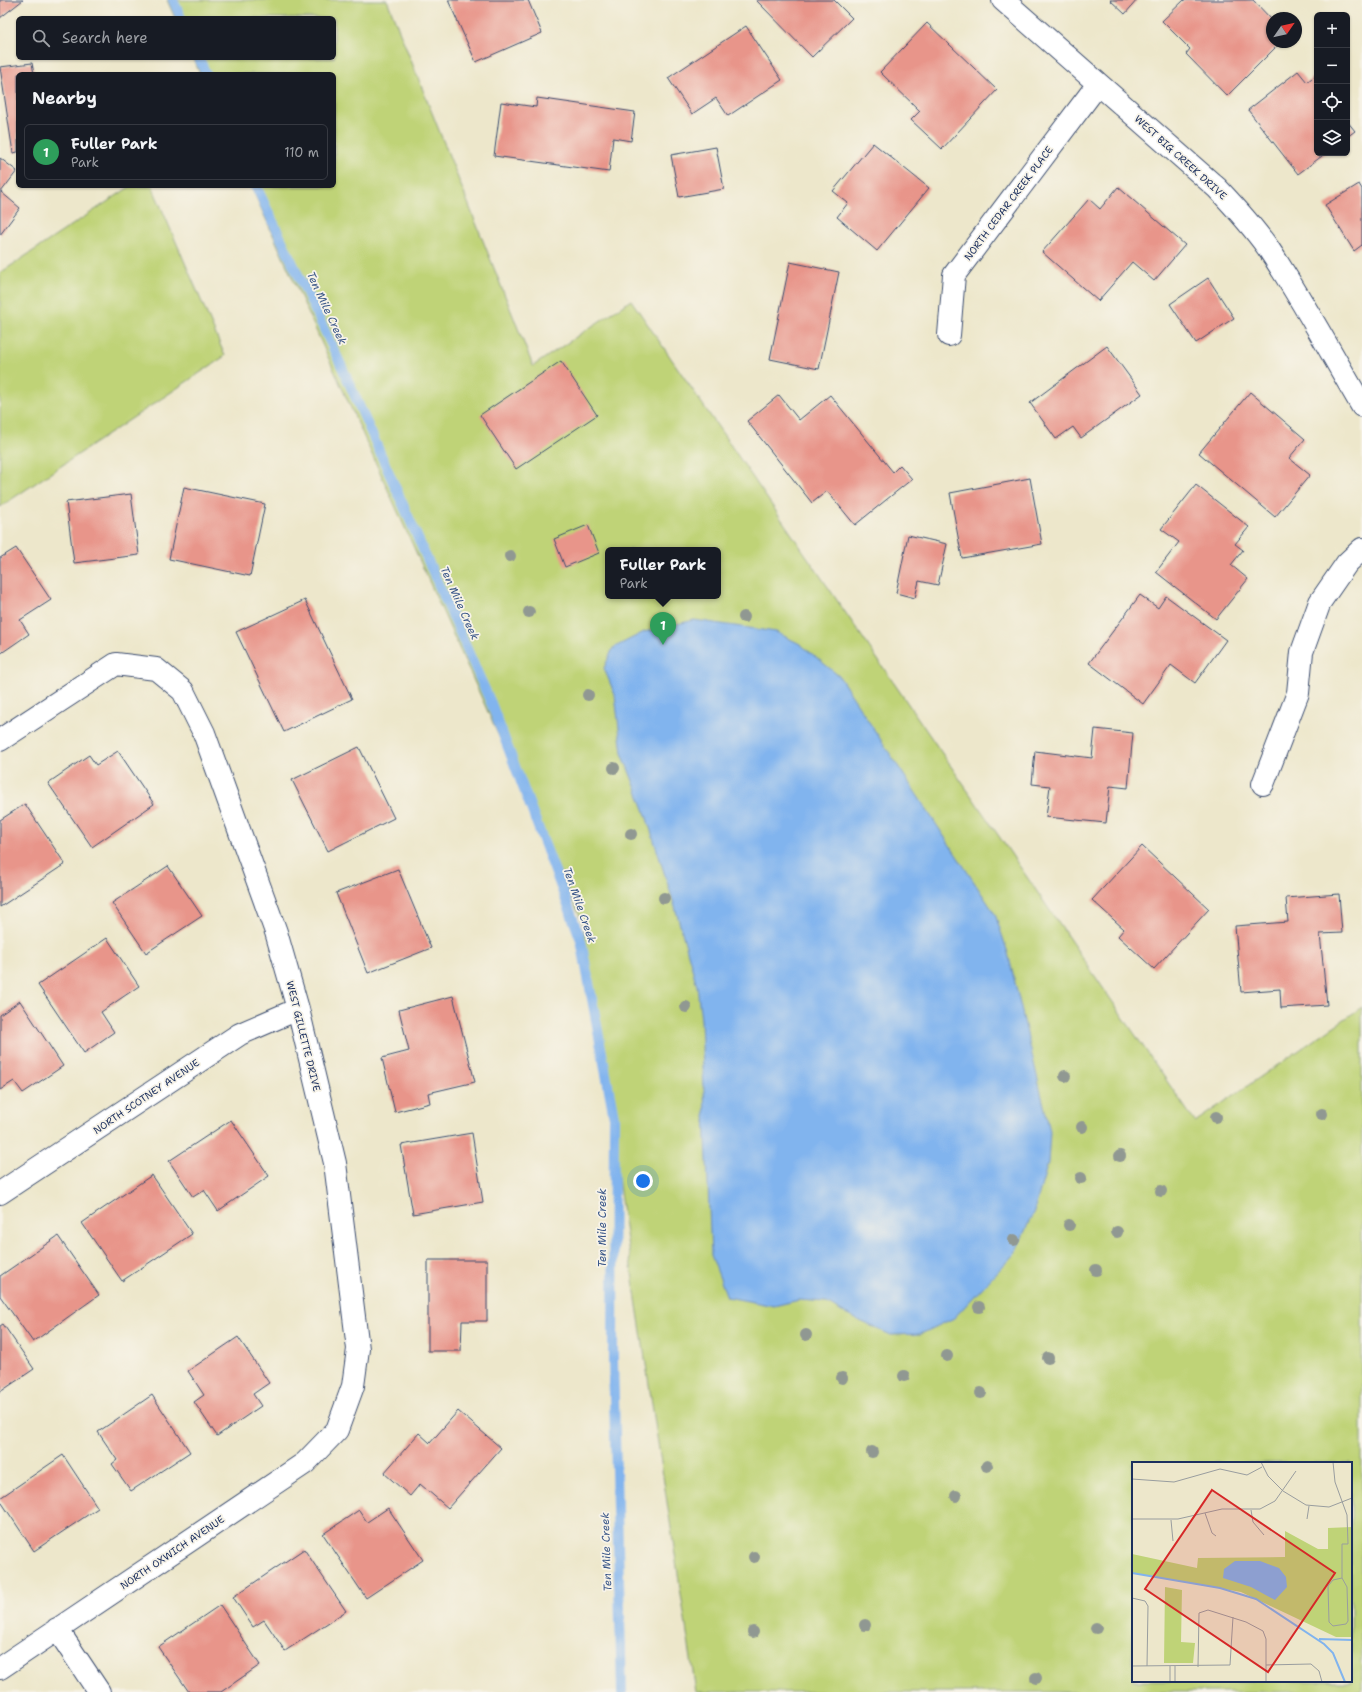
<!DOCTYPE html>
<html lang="en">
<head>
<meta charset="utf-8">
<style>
  :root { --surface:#171b24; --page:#20242c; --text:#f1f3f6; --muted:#9ea1a6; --line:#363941; --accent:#1a73e8 }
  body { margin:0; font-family:"Shantell Sans",sans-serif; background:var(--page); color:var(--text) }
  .controls { position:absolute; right:12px; top:12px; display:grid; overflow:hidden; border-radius:6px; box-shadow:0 1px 3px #0004 }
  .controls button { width:36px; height:36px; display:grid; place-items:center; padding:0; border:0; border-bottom:1px solid var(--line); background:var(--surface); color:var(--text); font:20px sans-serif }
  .compass { position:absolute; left:1266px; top:12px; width:36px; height:36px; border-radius:50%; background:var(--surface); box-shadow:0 1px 3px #0004; rotate:56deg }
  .you { position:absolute; left:643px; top:1181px; width:14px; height:14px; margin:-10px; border:3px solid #fff; border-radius:50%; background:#1a73e8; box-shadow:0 0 0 6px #1a73e833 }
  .badge { display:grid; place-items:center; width:26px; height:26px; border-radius:50%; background:var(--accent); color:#fff; font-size:13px; font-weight:700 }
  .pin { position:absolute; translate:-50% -33px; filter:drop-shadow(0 1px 2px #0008) }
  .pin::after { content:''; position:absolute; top:21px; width:14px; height:12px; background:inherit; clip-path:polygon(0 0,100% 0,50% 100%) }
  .popup { position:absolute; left:605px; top:547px; width:116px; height:52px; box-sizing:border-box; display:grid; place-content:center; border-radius:6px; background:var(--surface); filter:drop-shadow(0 1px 3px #0005); font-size:13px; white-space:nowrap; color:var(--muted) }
  .popup b { font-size:15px; color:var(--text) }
  .popup::after { content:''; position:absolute; left:50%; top:100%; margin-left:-8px; border:8px solid transparent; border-top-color:var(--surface) }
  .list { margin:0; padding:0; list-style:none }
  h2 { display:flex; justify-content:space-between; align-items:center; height:52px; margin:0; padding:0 16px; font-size:17px }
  h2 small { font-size:13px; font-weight:400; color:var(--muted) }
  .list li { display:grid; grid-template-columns:26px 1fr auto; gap:12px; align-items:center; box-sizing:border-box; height:56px; margin:0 8px 8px; padding:0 8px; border:1px solid var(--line); border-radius:6px }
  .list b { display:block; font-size:15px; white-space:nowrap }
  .list p { margin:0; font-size:13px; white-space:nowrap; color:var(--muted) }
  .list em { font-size:13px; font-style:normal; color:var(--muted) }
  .icon { flex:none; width:22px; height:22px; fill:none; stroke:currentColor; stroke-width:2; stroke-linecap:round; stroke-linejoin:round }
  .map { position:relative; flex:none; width:1362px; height:1692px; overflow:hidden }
  .search { position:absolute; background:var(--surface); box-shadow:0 1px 3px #0004; left:16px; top:16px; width:320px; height:44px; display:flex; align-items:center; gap:10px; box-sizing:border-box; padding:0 14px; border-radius:6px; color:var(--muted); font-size:15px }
  .panel { position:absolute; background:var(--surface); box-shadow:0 1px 3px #0004; left:16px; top:72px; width:320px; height:116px; border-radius:6px }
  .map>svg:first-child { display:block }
</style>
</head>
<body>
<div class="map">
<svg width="1362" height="1692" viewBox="0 0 1362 1692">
  <rect width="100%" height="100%" fill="#f7f3e8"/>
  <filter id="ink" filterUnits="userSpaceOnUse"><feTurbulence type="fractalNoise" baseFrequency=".025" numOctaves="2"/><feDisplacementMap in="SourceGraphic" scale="8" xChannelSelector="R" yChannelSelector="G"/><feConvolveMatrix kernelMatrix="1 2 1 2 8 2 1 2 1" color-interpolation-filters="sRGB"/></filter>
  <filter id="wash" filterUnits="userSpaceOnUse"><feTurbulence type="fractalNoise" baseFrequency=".012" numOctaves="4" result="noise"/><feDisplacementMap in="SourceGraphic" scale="16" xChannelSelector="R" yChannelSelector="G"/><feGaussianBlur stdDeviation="0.9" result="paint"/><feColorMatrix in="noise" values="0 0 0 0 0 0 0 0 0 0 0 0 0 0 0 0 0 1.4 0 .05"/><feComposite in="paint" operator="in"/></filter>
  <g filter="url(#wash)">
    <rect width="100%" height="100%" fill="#ede7cb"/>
    <path fill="#bfd377" stroke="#6d816a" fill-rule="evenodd" d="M167,0H387L533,366L631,300L1195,1122L1362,1007V1692H696L623,1214L583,923L251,186H334V74H200L193,58H334V18H175ZM608,550H718V596H608ZM1133,1463H1351V1681H1133Z
      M131,186H152L225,356L0,507V273Z"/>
    <path fill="#81b4ee" stroke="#4e72a6" d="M694,620L776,632L800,644L839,676L995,914L1008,953L1050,1131L1048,1163L1034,1211L1015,1253L954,1318L921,1334L891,1335L847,1315L825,1302L799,1300L774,1306L727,1297L711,1255L701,1020L697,986L675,907L644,809L622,753L615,695L604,668L613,648L644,632Z"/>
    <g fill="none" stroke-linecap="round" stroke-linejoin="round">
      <path stroke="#81b4ee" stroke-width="10" d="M173,0L181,18
        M199,58L206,74
        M256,186L342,367L491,703L581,940L614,1117L613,1361L622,1692"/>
    </g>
    <g id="blocks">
      <path fill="#e8958a" d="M0,0H23L0,18Z
        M448,0H528L542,33L476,62Z
        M756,0H834L852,18L812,57Z
        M1110,0H1137L1125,14Z
        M1184,0H1253L1272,20V42H1281L1227,96L1186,54L1190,49L1162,21Z
        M927,23L997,90L942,149L911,120L920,111L880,72Z
        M746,26L782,80L728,116L716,98L692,114L668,78Z
        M32,63L34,74H18V152L13,153L0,67Z
        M1298,71L1307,82L1317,74V153H1326L1298,174L1248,110Z
        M537,98L635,112L631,141L613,138L609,172L494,156L501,102L536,107Z
        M1347,121L1355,131L1347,137Z
        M873,143L929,188L877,251L837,217L848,203L833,191Z
        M716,147L724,189L679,197L671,155Z
        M0,158L17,171L1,192L20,208L0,235Z
        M1359,184L1362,189V245L1354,251L1325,205Z
        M1118,187L1185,245L1154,281L1132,262L1098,301L1042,252L1089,199L1100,209Z
        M790,262L839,272L819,369L770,359Z
        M1208,278L1234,318L1196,343L1170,304Z
        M1107,346L1142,394L1081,438L1073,427L1056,439L1030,403Z
        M561,361L597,415L516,469L480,415Z
        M1250,392L1305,439L1289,458L1310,475L1275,517L1199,453Z
        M779,395L799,420L830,395L893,472L900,465L912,479L855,525L827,491L812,503L747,421Z
        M1030,478L1042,544L962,558L950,493Z
        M1196,485L1249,527L1235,544L1243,550L1231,565L1248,579L1216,619L1156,572L1179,542L1161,529Z
        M184,487L265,504L250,576L169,559Z
        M131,494L139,555L74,563L66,502Z
        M588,525L599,553L565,567L554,539Z
        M908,535L947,544L938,585L919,581L915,598L896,593Z
        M16,548L51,600L20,620L29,634L0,654V558Z
        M1140,595L1158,608L1166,596L1226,640L1195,683L1171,665L1143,704L1089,663Z
        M305,600L352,699L284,732L236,632Z
        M1095,729L1133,733L1128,788L1110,786L1106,823L1046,817L1050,786L1032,784L1035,751L1092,758Z
        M359,747L394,818L328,851L292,780Z
        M118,751L154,804L92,847L48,783L89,755L96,765Z
        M25,804L65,864L0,907V820Z
        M1142,846L1209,909L1154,969L1118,936L1124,929L1092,900Z
        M168,866L202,916L146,953L112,903Z
        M398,869L431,948L368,973L336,893Z
        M1339,894L1342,933L1320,934L1327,1005L1281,1008L1280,989L1241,992L1235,926L1288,922L1286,898Z
        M107,938L139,986L101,1012L114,1032L84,1053L38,985Z
        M453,996L475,1082L428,1093L430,1103L395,1112L382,1058L409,1051L399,1010Z
        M20,1001L63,1066L23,1093L14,1081L0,1090V1015Z
        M231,1120L269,1176L218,1211L204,1190L193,1197L169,1161Z
        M472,1133L483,1202L413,1214L401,1145Z
        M152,1175L192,1234L122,1281L82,1223Z
        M58,1236L99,1295L33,1342L0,1296V1276Z
        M428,1260H487V1321H462L461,1351H428Z
        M3,1324L34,1369L0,1392V1326Z
        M238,1337L269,1383L253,1394L261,1406L217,1436L194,1402L204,1395L188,1371Z
        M152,1395L190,1452L131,1491L112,1464L117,1460L98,1432Z
        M458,1411L501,1448L448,1508L420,1484L410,1496L384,1473L419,1433L430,1443Z
        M63,1455L98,1508L34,1551L0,1500V1498Z
        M388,1508L423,1560L366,1598L323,1534L359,1510L367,1522Z
        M304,1549L346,1611L285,1651L264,1620L253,1627L233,1597Z
        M220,1605L260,1665L221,1692H189L158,1647Z"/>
    </g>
  </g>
  <g filter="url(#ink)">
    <use href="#blocks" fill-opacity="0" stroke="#3a4b6e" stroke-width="1"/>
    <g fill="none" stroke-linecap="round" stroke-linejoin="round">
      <g stroke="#3a4b6e" stroke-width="24">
        <path id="minor" d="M1003,0L1217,188C1235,207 1253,227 1268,248C1302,299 1331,353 1362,406
          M949,335L954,275L1098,84
          M0,740L116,664L156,669L183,691L204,733L276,932L298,1009L335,1163L358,1349L353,1386L337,1430L305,1463L0,1668
          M1263,784L1298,693L1302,652L1320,602L1347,563L1362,549
          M0,1193L240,1034L298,1009
          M57,1629L99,1692"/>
      </g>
      <use href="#minor" stroke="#fff" stroke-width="22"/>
    </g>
    <g fill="#909892">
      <circle cx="510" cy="556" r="6"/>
      <circle cx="529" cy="612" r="6"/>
      <circle cx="744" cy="617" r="6"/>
      <circle cx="588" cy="695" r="6"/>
      <circle cx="614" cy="768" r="6"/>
      <circle cx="631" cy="834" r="6"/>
      <circle cx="664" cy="898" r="6"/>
      <circle cx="686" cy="1007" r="6"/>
      <circle cx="1065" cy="1076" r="6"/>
      <circle cx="1322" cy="1114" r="6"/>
      <circle cx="1216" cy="1117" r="6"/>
      <circle cx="1082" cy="1127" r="6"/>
      <circle cx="1120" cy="1156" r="6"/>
      <circle cx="1081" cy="1178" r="6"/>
      <circle cx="1161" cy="1191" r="6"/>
      <circle cx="1069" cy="1225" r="6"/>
      <circle cx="1117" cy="1232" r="6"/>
      <circle cx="1014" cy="1240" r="6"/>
      <circle cx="1096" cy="1270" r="6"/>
      <circle cx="979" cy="1307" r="6"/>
      <circle cx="806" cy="1335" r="6"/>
      <circle cx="947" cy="1356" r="6"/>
      <circle cx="1048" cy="1358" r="6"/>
      <circle cx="904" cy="1376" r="6"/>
      <circle cx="842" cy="1378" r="6"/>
      <circle cx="981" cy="1393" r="6"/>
      <circle cx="872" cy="1452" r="6"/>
      <circle cx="987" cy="1466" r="6"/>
      <circle cx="956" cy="1496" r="6"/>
      <circle cx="754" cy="1557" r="6"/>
      <circle cx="865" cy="1625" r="6"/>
      <circle cx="1096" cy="1628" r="6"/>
      <circle cx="753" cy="1632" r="6"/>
      <circle cx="1036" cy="1678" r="6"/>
    </g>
  </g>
  <g text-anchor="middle" stroke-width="3.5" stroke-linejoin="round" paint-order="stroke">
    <g font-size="10" fill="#1b2f5e" stroke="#f7f3e8">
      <text transform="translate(1181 157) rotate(42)" y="4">WEST BIG CREEK DRIVE</text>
      <text transform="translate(1008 203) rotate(-53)" y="4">NORTH CEDAR CREEK PLACE</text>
      <text transform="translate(304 1036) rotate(76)" y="4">WEST GILLETTE DRIVE</text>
      <text transform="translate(146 1096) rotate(-34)" y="4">NORTH SCOTNEY AVENUE</text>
      <text transform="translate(172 1552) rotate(-34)" y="4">NORTH OXWICH AVENUE</text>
    </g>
    <g font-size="11" font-style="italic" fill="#3a5789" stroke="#f7f3e8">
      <text transform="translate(327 308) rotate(65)" y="4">Ten Mile Creek</text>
      <text transform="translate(460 603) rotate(66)" y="4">Ten Mile Creek</text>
      <text transform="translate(580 905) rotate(71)" y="4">Ten Mile Creek</text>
      <text transform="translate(602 1228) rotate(-90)" y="4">Ten Mile Creek</text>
      <text transform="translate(606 1552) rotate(-92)" y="4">Ten Mile Creek</text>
    </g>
  </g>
  <g transform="translate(1132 1462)">
    <rect width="220" height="220" fill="#ede7cb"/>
    <path d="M220,65V175H204L109,130L0,111V92L65,106L66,96L153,95V69L186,87H196V66ZM33,125L50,128L49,180L63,181L61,201H32Z" fill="#bfd377"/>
    <path d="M103,99H128L147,106L154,115L155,125L143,138L119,125L91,116L92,107Z" fill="#81b4ee"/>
    <path fill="none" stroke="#81b4ee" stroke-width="2" d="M0,111L88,126L124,137L192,182L201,191L213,220M187,177L220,178"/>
    <path fill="none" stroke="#999d9f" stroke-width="1" d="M129,0L136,14L151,29L174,43L197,45L220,36M201,0L203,20L215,53L216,82H210V116L215,125L216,159L214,162L201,164L197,160L196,124L201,118L210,116M0,17L42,20L88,7L115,13L130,5M119,48L121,60L132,73M73,51L80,71L84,74M0,57H46L90,47H128L143,39L164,9M175,57L177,44M39,58L41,79M0,136L13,139L16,144L15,204M134,203L179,202L187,209L190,220M0,204L98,203L101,155M38,204V220M66,205L67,151L76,148L114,160L131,169L134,177V220M43,220V204"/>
    <path fill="#d62828" fill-opacity="0.15" stroke="#d62828" stroke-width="2" d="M80,28L203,111L136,210L13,127Z"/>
    <rect width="220" height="220" fill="none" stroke="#1b2f5e" stroke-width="2"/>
  </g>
</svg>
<div class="controls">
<button>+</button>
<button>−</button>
<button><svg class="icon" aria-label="locate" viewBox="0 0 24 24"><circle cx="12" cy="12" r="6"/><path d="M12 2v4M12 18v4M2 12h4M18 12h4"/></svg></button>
<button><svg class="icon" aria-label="layers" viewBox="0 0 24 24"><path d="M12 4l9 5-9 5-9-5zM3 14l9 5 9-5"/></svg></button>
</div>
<svg class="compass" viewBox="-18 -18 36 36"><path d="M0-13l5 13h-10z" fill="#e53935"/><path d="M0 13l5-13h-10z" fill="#9ea1a6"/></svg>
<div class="you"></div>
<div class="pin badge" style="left:663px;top:645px;background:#2e9e5b">1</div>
<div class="popup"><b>Fuller Park</b>Park</div>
<div class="search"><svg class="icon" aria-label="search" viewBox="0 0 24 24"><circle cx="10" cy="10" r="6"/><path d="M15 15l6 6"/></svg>Search here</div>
<section class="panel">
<h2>Nearby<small></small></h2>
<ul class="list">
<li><span class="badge" style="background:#2e9e5b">1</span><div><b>Fuller Park</b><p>Park</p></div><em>110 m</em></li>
</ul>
</section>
</div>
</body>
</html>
